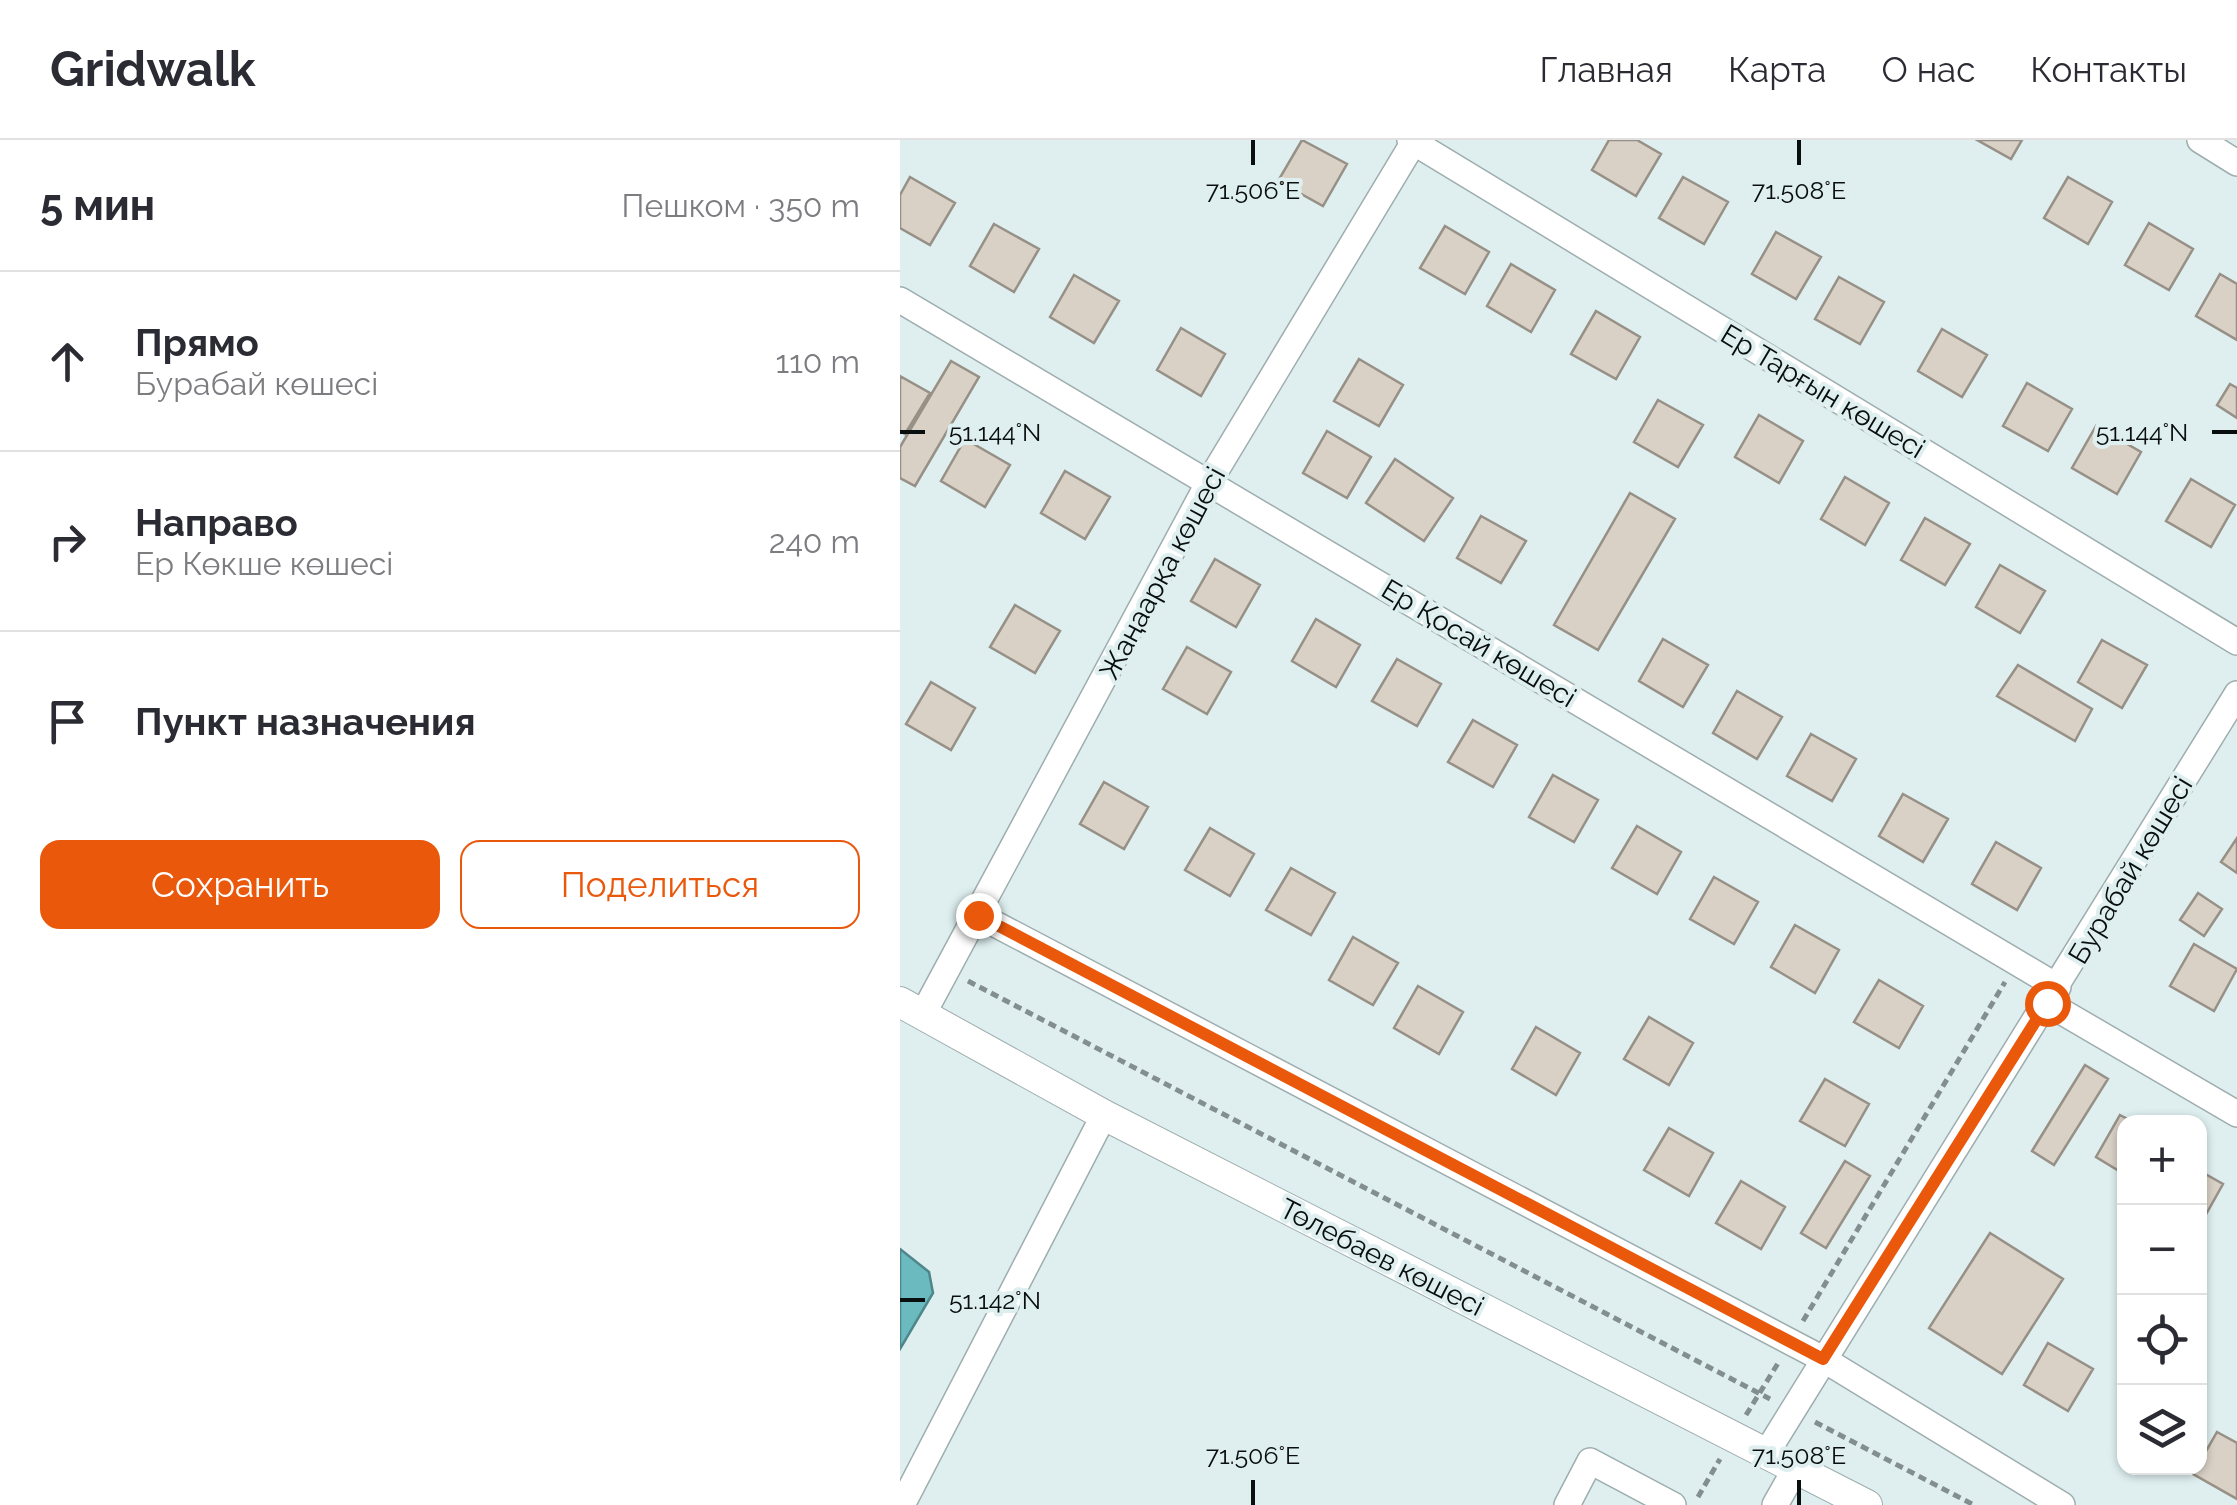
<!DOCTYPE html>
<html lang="ru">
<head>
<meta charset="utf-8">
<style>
  :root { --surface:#fff; --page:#f7f7f7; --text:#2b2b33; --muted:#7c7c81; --line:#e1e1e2; --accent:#ea580c }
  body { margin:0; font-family:Raleway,sans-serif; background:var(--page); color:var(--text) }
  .controls { position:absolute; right:30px; bottom:30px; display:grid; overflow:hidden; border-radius:20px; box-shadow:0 2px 8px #0004 }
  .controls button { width:90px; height:90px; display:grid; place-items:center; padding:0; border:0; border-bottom:2px solid var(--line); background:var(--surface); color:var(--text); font:50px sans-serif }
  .stop { position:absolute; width:30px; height:30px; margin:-22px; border:8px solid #ea580c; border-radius:50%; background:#fff }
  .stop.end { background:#ea580c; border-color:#fff; box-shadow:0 2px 10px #0008 }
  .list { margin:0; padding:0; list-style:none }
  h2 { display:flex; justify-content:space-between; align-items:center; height:130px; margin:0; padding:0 40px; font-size:42px }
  h2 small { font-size:32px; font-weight:400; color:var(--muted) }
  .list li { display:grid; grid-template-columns:65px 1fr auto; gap:30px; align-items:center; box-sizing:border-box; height:180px; padding:0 40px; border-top:2px solid var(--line) }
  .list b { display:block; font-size:38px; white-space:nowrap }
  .list p { margin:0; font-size:32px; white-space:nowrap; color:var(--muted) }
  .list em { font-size:32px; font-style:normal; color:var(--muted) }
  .actions { display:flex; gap:20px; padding:30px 40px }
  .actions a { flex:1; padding:22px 0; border:2px solid var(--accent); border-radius:20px; text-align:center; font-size:35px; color:var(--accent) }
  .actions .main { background:var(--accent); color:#fff }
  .icon { flex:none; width:55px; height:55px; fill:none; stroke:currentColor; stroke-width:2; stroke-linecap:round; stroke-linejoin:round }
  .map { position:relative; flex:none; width:1337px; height:1365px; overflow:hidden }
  header { display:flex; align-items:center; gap:60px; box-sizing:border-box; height:140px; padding:0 50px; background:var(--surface); border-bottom:2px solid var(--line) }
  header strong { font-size:48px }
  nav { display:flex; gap:55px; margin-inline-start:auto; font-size:35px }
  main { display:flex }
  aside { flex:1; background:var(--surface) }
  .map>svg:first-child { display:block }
</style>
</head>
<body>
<header>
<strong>Gridwalk</strong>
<nav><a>Главная</a><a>Карта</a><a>О нас</a><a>Контакты</a></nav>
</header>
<main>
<aside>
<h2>5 мин<small>Пешком · 350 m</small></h2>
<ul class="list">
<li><svg class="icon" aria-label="ahead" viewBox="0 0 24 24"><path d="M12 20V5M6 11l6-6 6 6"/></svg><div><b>Прямо</b><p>Бурабай көшесі</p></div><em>110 m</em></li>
<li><svg class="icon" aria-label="right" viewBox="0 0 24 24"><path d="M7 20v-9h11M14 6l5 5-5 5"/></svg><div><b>Направо</b><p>Ер Көкше көшесі</p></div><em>240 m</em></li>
<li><svg class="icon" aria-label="arrive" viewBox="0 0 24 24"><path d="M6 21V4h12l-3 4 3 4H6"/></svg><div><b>Пункт назначения</b></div></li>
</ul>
<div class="actions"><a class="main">Сохранить</a><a>Поделиться</a></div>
</aside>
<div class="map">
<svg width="1337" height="1365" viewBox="0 0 1337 1365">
  <rect width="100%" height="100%" fill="#dfeff0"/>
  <path fill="#6bbabf" stroke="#4e868a" stroke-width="2.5" d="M0,1109L29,1132L33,1153L0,1209Z"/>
  <path fill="#d9d1c6" stroke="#979086" stroke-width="2.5" d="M402,0L447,24L423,66L378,41Z
    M709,0H737L761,14L736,56L692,30Z
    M1077,0H1122L1111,19Z
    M10,37L55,63L30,105L0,88V55Z
    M783,37L828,62L804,104L759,78Z
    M1168,37L1212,62L1188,104L1144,78Z
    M1249,83L1293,109L1269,150L1225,125Z
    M94,84L139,109L114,152L70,126Z
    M545,86L589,112L565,154L520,128Z
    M876,92L921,117L896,159L852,134Z
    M611,124L655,150L631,192L587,166Z
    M1320,134L1337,144V200L1296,176Z
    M174,135L219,161L194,203L150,177Z
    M939,137L984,162L960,204L915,179Z
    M696,171L740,197L716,239L671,214Z
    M281,188L325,214L301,256L257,230Z
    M1042,189L1087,215L1062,257L1018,231Z
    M459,219L503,245L479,286L434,261Z
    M51,221L79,237L15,346L0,338V307Z
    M0,236L30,253L5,294L0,291Z
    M1127,243L1172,269L1148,311L1103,286Z
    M1330,244L1337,248V278L1317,265Z
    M758,260L803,285L778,327L734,302Z
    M859,275L903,301L879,343L835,317Z
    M1196,286L1241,312L1217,354L1172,328Z
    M427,291L471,317L447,358L403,333Z
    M65,299L110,325L85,367L41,341Z
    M495,319L553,358L524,401L466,363Z
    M165,331L210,357L185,399L141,373Z
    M945,337L989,363L965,405L921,379Z
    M1291,339L1335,365L1311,407L1266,381Z
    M730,353L775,379L698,510L654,485Z
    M581,376L626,401L601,443L557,418Z
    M1025,378L1070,404L1045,445L1001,420Z
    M315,419L360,445L336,487L291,461Z
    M1100,425L1145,451L1120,493L1076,467Z
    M115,465L160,491L135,533L90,507Z
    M416,479L460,505L436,547L392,521Z
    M763,499L808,525L783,567L739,541Z
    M1202,500L1247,525L1222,568L1178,542Z
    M287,507L331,532L307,574L263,549Z
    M497,519L541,544L517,586L472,561Z
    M1118,525L1192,569L1175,601L1097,556Z
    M31,542L75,568L51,610L6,584Z
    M837,551L882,577L857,619L813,593Z
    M573,580L617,605L593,647L548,622Z
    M911,594L956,619L932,661L887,636Z
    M653,635L698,660L674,702L629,677Z
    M204,642L248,667L224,709L180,684Z
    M1003,654L1048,679L1023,722L979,696Z
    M737,686L781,712L757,754L712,728Z
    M310,688L354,714L330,756L285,730Z
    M1337,698V733L1321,722Z
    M1096,702L1141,728L1117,770L1072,744Z
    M391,728L435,753L411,795L366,770Z
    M814,737L858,762L834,804L790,779Z
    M1298,753L1322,769L1304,796L1280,780Z
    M895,785L939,810L915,853L871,827Z
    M453,797L498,823L473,865L429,840Z
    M1294,804L1337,829L1314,871L1270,846Z
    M979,840L1023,866L999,908L954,882Z
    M518,846L563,872L539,914L494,888Z
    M749,877L793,903L769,945L724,919Z
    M636,887L680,913L656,955L612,929Z
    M1185,925L1208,939L1154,1025L1132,1011Z
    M925,939L969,964L945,1006L900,981Z
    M1220,975L1233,982H1224V1034L1196,1017Z
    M769,988L813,1013L789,1056L744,1030Z
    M945,1021L970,1036L926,1108L901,1093Z
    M1300,1031L1323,1044L1300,1085Z
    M841,1041L885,1067L861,1109L816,1083Z
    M1090,1093L1163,1139L1102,1234L1029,1188Z
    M1148,1203L1193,1229L1168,1271L1124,1245Z
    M1317,1292L1337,1303V1359L1293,1334Z"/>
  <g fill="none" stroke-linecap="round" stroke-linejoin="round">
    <g stroke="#9eadae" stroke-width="28">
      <path id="minor" d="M510,0L1337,502
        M1300,0L1337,23
        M0,160L1158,847
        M78,775L923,1219L1162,1365
        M1147,863L1337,974
        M23,874L309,342L515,0
        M867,1312L1337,554
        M2,1365L204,975
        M667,1365L690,1321L773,1365
        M875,1365L896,1328"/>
    </g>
    <g stroke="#9eadae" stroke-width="32">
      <path id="tertiary" d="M0,862L204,975L967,1365"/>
    </g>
    <path stroke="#838f8f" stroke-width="5" stroke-dasharray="8 5" stroke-linecap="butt" d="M68,841L870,1259
      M903,1181L1105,842
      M846,1275L880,1220
      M915,1282L1074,1365
      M798,1357L820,1319"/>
    <use href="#minor" stroke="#fff" stroke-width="25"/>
    <use href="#tertiary" stroke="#fff" stroke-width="30"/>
  </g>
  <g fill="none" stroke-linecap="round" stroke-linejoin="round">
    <path stroke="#ea580c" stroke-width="12" d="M78,775L923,1219L1147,863"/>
  </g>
  <path fill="none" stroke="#090e0e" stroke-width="4" d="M353,0V25M899,0V25M0,292H25M1312,292H1337M0,1160H25M353,1340V1365M899,1340V1365"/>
  <g text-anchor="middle" stroke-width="8" stroke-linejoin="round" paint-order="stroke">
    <g font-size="28" fill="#090e0e" stroke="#dfeff0">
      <text transform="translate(923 251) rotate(31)" y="10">Ер Тарғын көшесі</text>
      <text transform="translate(262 433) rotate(-62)" y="10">Жаңаарқа көшесі</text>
      <text transform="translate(579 503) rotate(31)" y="10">Ер Қосай көшесі</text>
      <text transform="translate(1230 730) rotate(-59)" y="10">Бурабай көшесі</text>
      <text transform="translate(482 1117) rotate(27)" y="10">Төлебаев көшесі</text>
    </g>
  </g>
  <g font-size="25" text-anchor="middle" fill="#090e0e" stroke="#dfeff0" stroke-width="8" stroke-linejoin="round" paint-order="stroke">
    <text x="353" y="59">71.506°E</text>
    <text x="899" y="59">71.508°E</text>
    <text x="95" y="301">51.144°N</text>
    <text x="1242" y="301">51.144°N</text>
    <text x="95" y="1169">51.142°N</text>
    <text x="353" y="1324">71.506°E</text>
    <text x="899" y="1324">71.508°E</text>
  </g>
</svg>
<div class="controls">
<button>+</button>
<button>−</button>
<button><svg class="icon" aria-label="locate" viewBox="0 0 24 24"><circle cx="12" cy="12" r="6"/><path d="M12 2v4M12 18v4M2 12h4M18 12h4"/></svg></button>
<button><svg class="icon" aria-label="layers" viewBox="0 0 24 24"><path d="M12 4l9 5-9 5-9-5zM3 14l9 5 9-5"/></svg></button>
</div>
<div class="stop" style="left:1147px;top:863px"></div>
<div class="stop end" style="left:78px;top:775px"></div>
</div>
</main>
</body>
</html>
